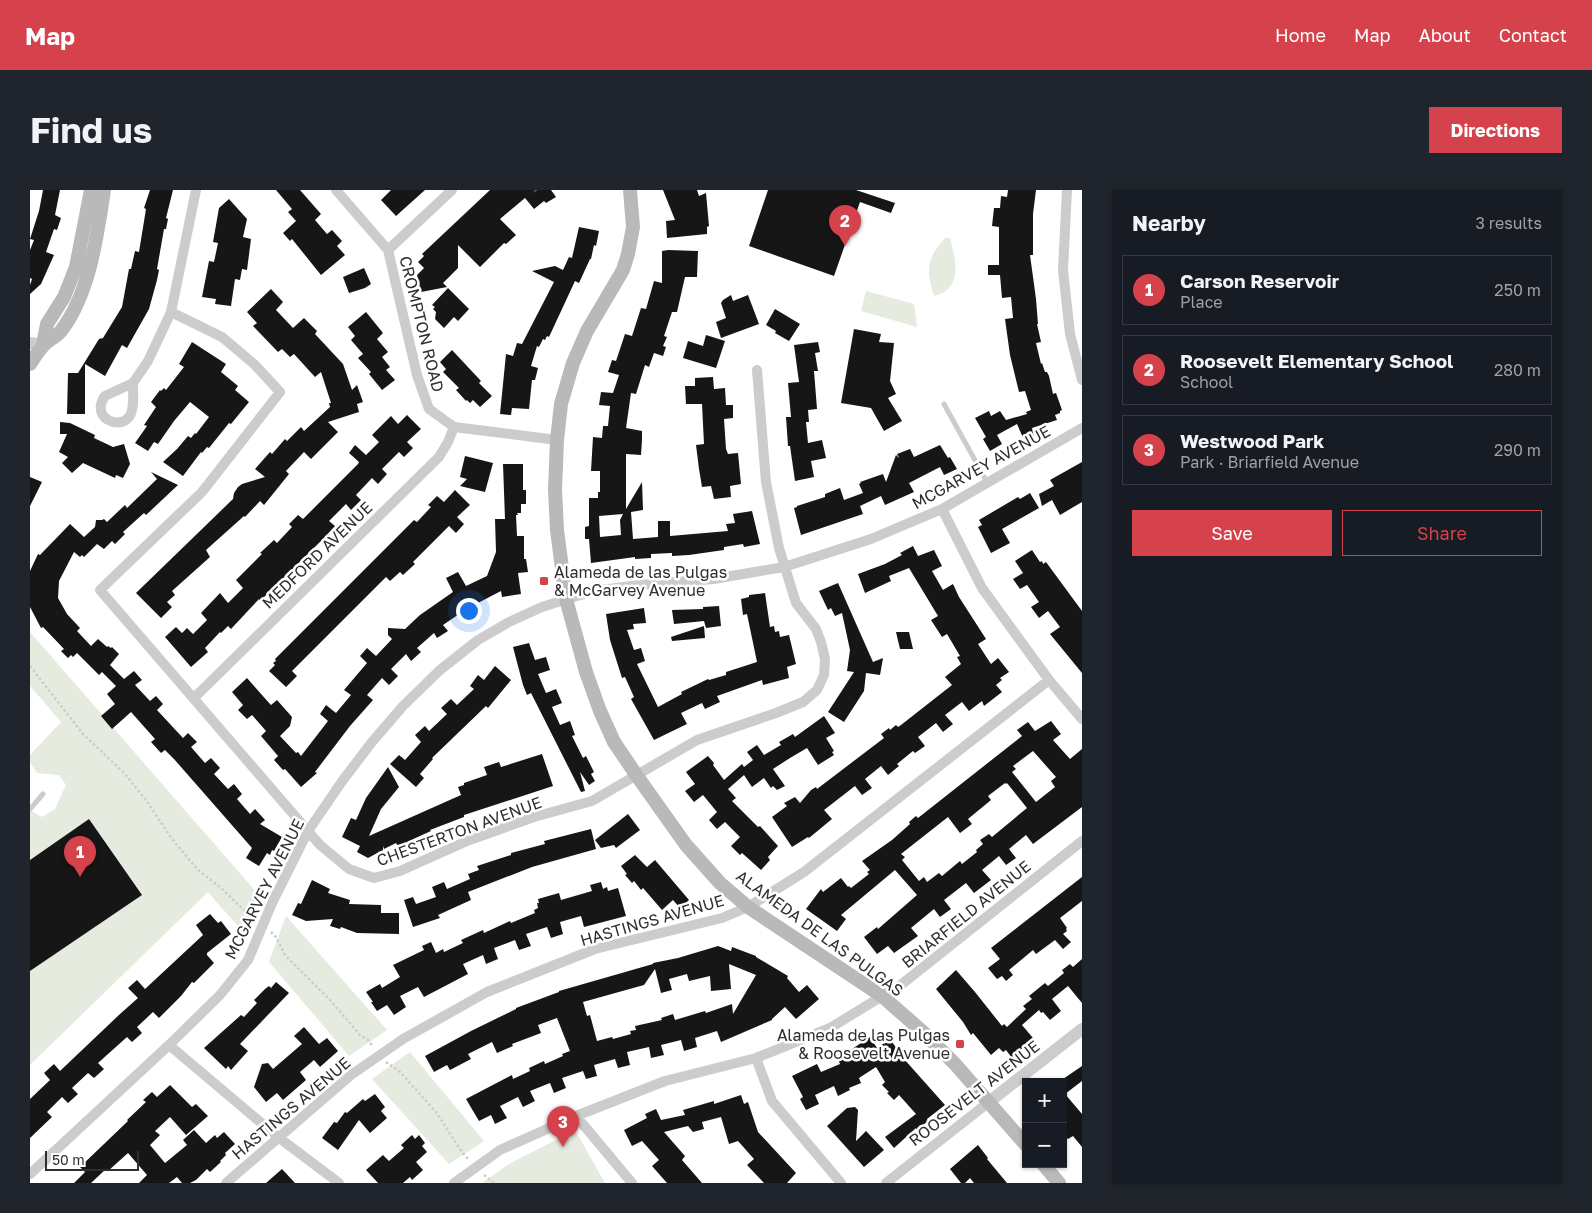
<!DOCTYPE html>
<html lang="en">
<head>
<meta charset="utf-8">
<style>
  :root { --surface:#171b24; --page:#20242c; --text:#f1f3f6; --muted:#9ea1a6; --line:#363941; --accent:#d6424b }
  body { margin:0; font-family:"Golos Text",sans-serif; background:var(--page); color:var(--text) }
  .controls { position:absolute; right:15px; bottom:15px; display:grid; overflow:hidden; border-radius:0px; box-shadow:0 1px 4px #0004 }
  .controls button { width:45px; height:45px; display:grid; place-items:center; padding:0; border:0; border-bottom:1px solid var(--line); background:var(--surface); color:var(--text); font:25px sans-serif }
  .scale { position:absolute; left:15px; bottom:12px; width:94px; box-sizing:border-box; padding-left:5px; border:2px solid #2f2f2f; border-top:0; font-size:14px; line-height:18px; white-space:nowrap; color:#2f2f2f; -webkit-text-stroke:4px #fff; paint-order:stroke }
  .you { position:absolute; left:438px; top:420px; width:18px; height:18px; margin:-12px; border:4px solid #fff; border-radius:50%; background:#1a73e8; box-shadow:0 0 0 8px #1a73e833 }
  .badge { display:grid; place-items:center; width:32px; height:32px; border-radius:50%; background:var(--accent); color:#fff; font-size:16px; font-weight:700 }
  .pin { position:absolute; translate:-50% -41px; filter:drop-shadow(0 1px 2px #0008) }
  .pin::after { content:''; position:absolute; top:26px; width:18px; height:15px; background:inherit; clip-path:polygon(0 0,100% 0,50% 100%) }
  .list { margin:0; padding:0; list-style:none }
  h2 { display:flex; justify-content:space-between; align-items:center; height:65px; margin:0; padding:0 20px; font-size:21px }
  h2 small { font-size:16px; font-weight:400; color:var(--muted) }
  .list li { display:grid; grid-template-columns:32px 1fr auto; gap:15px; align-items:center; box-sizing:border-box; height:70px; margin:0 10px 10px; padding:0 10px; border:1px solid var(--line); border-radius:0px }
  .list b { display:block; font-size:19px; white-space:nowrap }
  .list p { margin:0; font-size:16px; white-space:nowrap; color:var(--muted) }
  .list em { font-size:16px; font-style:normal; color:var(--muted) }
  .actions { display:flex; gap:10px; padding:15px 20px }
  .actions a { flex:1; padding:11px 0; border:1px solid var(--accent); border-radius:0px; text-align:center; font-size:18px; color:var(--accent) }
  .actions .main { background:var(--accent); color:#fff }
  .map { position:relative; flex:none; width:1052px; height:993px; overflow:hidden; border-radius:0px }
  header { display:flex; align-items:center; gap:30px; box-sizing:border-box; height:70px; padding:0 25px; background:var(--accent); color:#fff }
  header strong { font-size:24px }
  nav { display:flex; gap:28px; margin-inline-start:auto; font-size:18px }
  .intro { display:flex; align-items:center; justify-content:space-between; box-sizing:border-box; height:120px; padding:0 30px }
  h1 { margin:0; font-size:35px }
  .button { padding:12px 22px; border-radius:0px; background:var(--accent); color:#fff; font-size:18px; font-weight:700 }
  main { display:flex; gap:30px; padding:0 30px }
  aside { flex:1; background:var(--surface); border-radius:0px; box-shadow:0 1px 4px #0004 }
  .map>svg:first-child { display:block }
</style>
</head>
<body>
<header>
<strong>Map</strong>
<nav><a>Home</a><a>Map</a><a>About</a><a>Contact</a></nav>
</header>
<div class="intro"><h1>Find us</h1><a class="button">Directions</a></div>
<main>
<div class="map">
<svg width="1052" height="993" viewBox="0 0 1052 993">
  <rect width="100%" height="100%" fill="#fff"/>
  <path fill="#e5ebdf" d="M915,48H920C924,64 931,86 918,99C915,103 908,104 904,106C896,80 896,69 915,48Z
    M836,101L884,114L887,137L831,121Z
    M0,442L227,703L212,741L178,702L0,875V781L111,705L59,629L0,670V620L12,627L25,619L36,595L29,585L7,583L0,572V565L31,532L0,496Z
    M256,726L357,840L319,866L239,772Z
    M380,862L454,951L419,974L342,889Z
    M545,940L575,993H452L479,974Z"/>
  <path fill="#161616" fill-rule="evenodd" d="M13,0H30L25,25L31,28L27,40L24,39L16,62L24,65L11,94L0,104V95L2,89L0,88V60L4,50L0,49L9,21Z
    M120,0H143L136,28L138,29L136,39H134L127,79L129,80L127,90L119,119L97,158L92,155L75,186L55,174V224H37L38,183H48L69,149L73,148L92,117L99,79H101L105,61L109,62L116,19L114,18Z
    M246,0H270L291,24L285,30L297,44L302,40L312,51L307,56L315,65L291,85L262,49L260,51L253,43L266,31L258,22L262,19Z
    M361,0H395L366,26L351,10Z
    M460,0H506L502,3L507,0H521L526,7L516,13L514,11L504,19L495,8L470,29L486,45L476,54L474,53L450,77L428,55V78L413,93L417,97L391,102L387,85L394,78L388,72L394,66L392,64Z
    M633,0H667L669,6L676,3L679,36L677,37V44L637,48L636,31L645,30Z
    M738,0H826L865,13L861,23L830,12L804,86L719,56Z
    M978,0H1006L1003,24V65H1000L1006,109L1008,134H1007L1011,152L1006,153L1011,174L1012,173L1015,182H1017L1019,186L1023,204L1026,203L1032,220L1030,221V223L1025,225L1027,230L1002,238L1004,247L994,250L987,234L967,245L972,254L960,261L953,249L956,247L945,228L959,221L961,226L970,221L976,230L997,224L996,222L1001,220L995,201L989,202L980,165L975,129L983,128L981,107L972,108L970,85H958V75H969V37L962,36L964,18H970L971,6L977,7Z
    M199,9L217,29L213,47L221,49L217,80L212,79L210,90L205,89L201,116L185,114L186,109L172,107L179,71L184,72L188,53L183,52L189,18Z
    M549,37L569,41L566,56L564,55L561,69H560L549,93L545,91L519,147L517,146L515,150L513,149L509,157L507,156L501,176L508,178L505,190H502L499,219L482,218L481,225L470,224L476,164L483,166L487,153L492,154L524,92L502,81L525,76L533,80L539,67L542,68Z
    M638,60L668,61L667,87H655L647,122H642L634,146L637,147L633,156L636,157L633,166L624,163L619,177L615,175L606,204L601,203L596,238L612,241V250L611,265L596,264V319L612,292L613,320L601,322L603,349L628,347V331H640V346L698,341L696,334L705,333L703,324L722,321L730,354L714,357L713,354L694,357V360L659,365L642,366V363L621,364V368L605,369V367L561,373L559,349H555V337L559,336V308H568V302H570V281H561L563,247L572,248L573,236H578L580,216L569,215L571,202L583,203L589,185L578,182L582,170L586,171L595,144L602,146L611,118L616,119L624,91L632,93V61ZM593,324L590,330L591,345L570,347L569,326Z
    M334,78L341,94L335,98L319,103L313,87Z
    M418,98L439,119L428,131L424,127L414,138L405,129L406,122L403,119L405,117L402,115Z
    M241,99L253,112L246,120L263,138L274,128L287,141L285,144L313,174L322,200L327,195L333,212L327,214L329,222L298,232L308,242L281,269L274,262L256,281L259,284L234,315L230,311L215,327L214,326L176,360L180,367L142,401L145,405L137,412L142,417L131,428L106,403L203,309L204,303L208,297L212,294L235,287L225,279L240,262L242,264L255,249L257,251L271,237L274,241L300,217L299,213H301L291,182L285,187L264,164L260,167L252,159L248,162L223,136L227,133L217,122Z
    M701,105L703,111L718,105L729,134L691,148L686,132L696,128L691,113L693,110Z
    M745,119L770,134L759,151L745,143L746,141L736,135Z
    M336,122L353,143L347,149L358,162L352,167L360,177L356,180L365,190L352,200L339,184L341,182L328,168L333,164L321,150L325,146L318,137Z
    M824,139L851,144L849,152L864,153L860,191L866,204L858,208L872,231L854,241L841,218L811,213Z
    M676,145L695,151L686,178L653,168L658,151L673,156Z
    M162,152L196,174L191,182L208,196L205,200L219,212L201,234L199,233L179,258L177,257L172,263L171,262L153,286L133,272L147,259L158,246L161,248L165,243L166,244L179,227L160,212L144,231L128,254L124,252L118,261L105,253L117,236L114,235L126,217L121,212L130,200L131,201L134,198L136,200L154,177L149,174Z
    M788,152L790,162L785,163L788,181H784L787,219L778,220L779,232H776L778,253L792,250L796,268L781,271L784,287L765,291L760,256H758L756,227H761L758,193L769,192L764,155Z
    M422,160L451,191L449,193L462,206L450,217L443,210L440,213L437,210L436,211L426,200L429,198L413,182L416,179L410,172Z
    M683,187L684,199L695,198L696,215H703V228L694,229L696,259L698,264L708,263L711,294L700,296L701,307L684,309L681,296L672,297L669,279L666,255L674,254L672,214H656L655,196H665V188Z
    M377,225L391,239L377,252L383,258L374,267L369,262L352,279L357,284L348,294L342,288L326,305L331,310L321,320L316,314L299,331L305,336L293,349L230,411L229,409L201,439L198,436L191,443L190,442L175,458L178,462L161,477L135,447L146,437L152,443L157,438L163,444L177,430L171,423L190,403L198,413L213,398L206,390L232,364L230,363L244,350L247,353L262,337L259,334L268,325L273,329L328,274L329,272L319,263L325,255L336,265L349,252L342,245L361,226L368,234Z
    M30,232L40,233L65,245L64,248L83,257L94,254L100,274L93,288L86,285L85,288L53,273L42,283L32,273L38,267L29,262L37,244H30Z
    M910,255L918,268L920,267L927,279L914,285L910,277L879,293L884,302L855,315L851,306L830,316L833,324L771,345L764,318L767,317V316L795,307V304L810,298L814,310L833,303L829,294L831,293L830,292L853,284L856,292L866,265L869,268L867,264L880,259L884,267Z
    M435,266L463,273L455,302L430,296L437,289L430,287Z
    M1052,272V312L1030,325L1022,310L1012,316L1009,304L1024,296L1020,290Z
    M473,274H493V300H496V314H491V323H487L488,325H486L487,346H494V369H496L498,382L488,383L491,404L472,407L471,401L446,414L450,421L439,427L435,420L413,435L418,441L407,448L404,443L387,458L391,462L381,471L376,464L361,479L368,486L359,495L352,488L337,505L343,510L320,536L285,582L287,583L271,597L255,579L253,580L244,570L248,566L231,546L236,541L222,525L217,529L208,520L213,515L202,502L217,488L240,514L241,515L247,510L262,527L260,536L250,546L266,563L268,562L271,566L298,531L290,524L296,515L306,523L321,505L314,500L337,473L330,466L337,458L346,466L362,449L358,445V438L375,439L390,425L423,402L416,388L428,382L436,396L457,386L466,362L465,329H475Z
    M121,282L148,295L116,325L114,323L93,342L95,344L85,354L82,351L74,359L67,354L54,367L52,365L50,367L44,362L29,391L28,408L37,424L50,438L47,441L61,456L68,449L77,457L78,456L81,458L82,457L89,464L80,475L94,489L104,481L112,490L105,495L120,511L126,506L133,514L127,520L153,548L158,543L167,552L161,557L175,573L181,568L190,578L184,584L198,599L204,594L212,604L207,609L220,624L225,619L235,630L230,634L252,647L244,661L242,660L240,665L237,663L229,676L216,668L222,658L144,569L135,560L131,563L121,552L125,549L101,522L82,539L71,526L85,514L77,504L86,496L72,482L69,485L47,463L43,467L41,465L38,468L31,461L34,459L13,437L11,438L0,417V381L8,364L10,365L40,334L54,347L65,337L66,330H72L74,329L77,332L95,315L97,318L127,289Z
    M0,287L12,292L0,316Z
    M425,300L440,315L427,327L434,334L426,343L419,336L383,372L385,374L373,385L370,382L360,391L356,387L262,481L267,486L256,497L239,481L245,475L243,473L246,471L245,469L384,330L387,332L401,317L398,315L407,306L414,312Z
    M1000,303L1009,318L972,339L980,353L961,363L948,337L952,335L949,330L988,307L990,309Z
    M883,356L888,366L904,360L912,376L902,381L913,400L923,394L929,407L956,449L948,454L961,474L968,468L979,482L970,488L972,490L966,495L972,502L954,516L952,511L939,521L932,512L915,525L923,534L913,542L906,533L888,547L895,556L885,563L883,561L867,574L869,576L858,585L851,576L835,589L842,598L832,605L825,596L794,620L802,629L779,648L778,647L762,657L742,627L757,616L754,613L765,607L770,613L781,600L786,597L787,599L854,548L851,544L859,538L860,540L866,535L868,537L871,535L922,495L915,487L931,474L927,467L930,466L917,444L912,447L901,430L908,426L879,378L859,386L861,391L835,403L828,384L855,374L872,365L870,363Z
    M1002,360L1010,372L1012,371L1013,374L1016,372L1052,421V483L1020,444L1030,437L1018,421L1009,428L1001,417L1009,412L997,395L990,399L983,389L993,383L985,371Z
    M808,393L843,472L853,468L850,485L836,483L834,501L814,532L798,522L824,482L817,481L820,460L812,423L805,426L801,418L798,420L789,401Z
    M735,403L740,437L744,436L745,442L749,441L750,447L759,445L766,474L757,477L759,488L733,495L732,490L687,506L690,512L675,519L672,513L651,523L657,534L624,550L601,509L604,507L595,487L592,488L580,450L576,424L614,418L616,433L603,434L604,439L597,440L604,460L611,458L615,471L607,474L628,517L652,504L651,502L678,489L679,490L696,485V482L727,472L717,424L713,425L711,409L719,407V405Z
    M689,416L691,436L676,438L674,431L644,434L642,420L673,419V417Z
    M674,436L675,448L642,451L641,447Z
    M866,442H879L883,459H870Z
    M499,453L505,470L516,467L520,480L508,484L516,503L526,499L532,513L522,517L530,535L540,531L545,545L542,546L553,568L556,566L564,582L561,584L565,591L559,595L550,582L555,601L551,602L501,503L497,505L493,495L483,457Z
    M465,476L481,490L458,518L456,516L402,568L403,569L390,584L394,588L386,597L360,574L369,565L375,570L391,552L385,545L395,536L399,541L417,524L411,518L421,509L427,515L444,499L440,496L448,485L454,490Z
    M794,526L805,543L796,548L804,561L802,562L804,565L788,575L777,558L760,568L743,579L755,596L747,600L743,596L741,598L734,588L722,597L714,585L698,599L706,608L702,611L728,637L730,636L748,656L738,667L740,670L731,680L712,663L710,665L701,656L710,647L695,632L687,639L679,630L687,622L673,605L664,612L655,601L665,594L656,582L678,566L684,573L683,575L694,590L712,574L714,577L723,570L717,562L727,555L734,565L751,555L749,552L763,544L765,547Z
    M1021,531L1031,544L1023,550L1040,569L1052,559V617L1003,654L996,645L979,659L986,668L976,675L969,666L952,680L961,690L944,703L936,693L914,710L921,719L910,727L904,719L881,738L888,746L864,763L858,756L847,764L834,747L847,737L848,739L887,705L865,680L811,725L816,729L807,741L776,719L791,699L793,702L811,688L818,697L819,696L821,698L839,684L837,682L840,680L832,671L862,650L880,634L879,632L886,626L888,628L992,546L987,540L998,532L1005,541ZM1003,561L1026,587L1021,591L1025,597L1006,612L982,582L986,579L983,576ZM975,593L976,594L977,593L997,618L962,647L959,644L950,650L953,654L946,660L947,662L932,674L930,671L912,686L909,683L897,692L894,687L889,691L872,670L875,667L871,664L918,627L930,643L942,634L938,629L961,610L958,606Z
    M512,564L523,596L434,625V627L400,640L401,641L368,656L366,653L354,659L353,656V660L338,668L327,662L330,656L312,647L321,628L326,630L336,608L358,577L369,597L351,619L339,646L431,605L428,597L434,595V593L457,585L454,577L469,572L471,577Z
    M598,624L610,640L586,658L584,655L571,658L565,650Z
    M59,629L112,705L0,781V670Z
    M561,639L566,659L502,677L438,702L441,710L408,725L410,728L383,737L374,710L383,707L386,714L406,707L402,697L414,692L417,699L440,689L438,684L449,680L447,676L481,665V663L515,654L514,651Z
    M605,665L617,677L625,670L659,710L650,718L643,710L632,720L613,698L611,700L604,691L602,693L595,685L597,684L591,676Z
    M1052,687V711L1030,728L1037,738L1036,739L1037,741L1033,744L1041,752L1033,759L1025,750L1006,764L1003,760L979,780L983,785L976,791L972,786L967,789L958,778L970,769L961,758Z
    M282,690L300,699L298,703L320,710L319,714L351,715V723H369V744L327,743L311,737L310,739L300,736L303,729L276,731L262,725L268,713L271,714Z
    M571,692L573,699L577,697L578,701L588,698L596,726L554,737L551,726L530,732L533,744L521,748L517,737L496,744L501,756L489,760L485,750L464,758L468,769L456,774L453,765L433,774L438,784L394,807L388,797L370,806L376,817L364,825L357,815L347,821L341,812H343L336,802L350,794L352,798L370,787L363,775L394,760L392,756L401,752L406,763L413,759L414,762L433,753L431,750L453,740L454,743L480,731L481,733L505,723L504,720L508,718L507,713H509L508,709L529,703L531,710L562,701L560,695Z
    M180,724L188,733L191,731L201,744L177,763V765L184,773L164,793L162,792L151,806L129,828L123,822L107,837L112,843L102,852L97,847L68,873L74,879L64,888L58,883L42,898L48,904L38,913L32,907L17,922L22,927L0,948V909L20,890L14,883L24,874L30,881L90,824L108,808L98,798L107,790L115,799L173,745L166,735Z
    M688,756L701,761L702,757L726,766V767L758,786L757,788L769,802L777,795L789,809L766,829L755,817L742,829V830L691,852L687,841L665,848L667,857L654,861L651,850L631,855L634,865L621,868L619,857L597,862L600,875L588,878L585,869L564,875L567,886L556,889L553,881L532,888L536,898L524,903L520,893L500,901L505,911L493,917L488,907L470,916L477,928L465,934L461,925L449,931L436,909L482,885L483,889L500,881L499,878L514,871L515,874L533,866L532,864L540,861L527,828L508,835L511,843L482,854L483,856L467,863L462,852L438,864L441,869L420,880L417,875L404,882L395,866L441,841L486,819V818L529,802V801L623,774V773L648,768ZM699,774L726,785L703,824L702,814L676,823L675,821L645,830L643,824L631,828L632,830L605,836L606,840L600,841L601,844L583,849L582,847L567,851L560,825L557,826L553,812L614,795L625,779L631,803L642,800L639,789L657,784L659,791L680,786L681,801L701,799Z
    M1052,769V813L1038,796L1022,809L1031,821L1020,830L1013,822L1011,823L1009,820L992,835L1003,848L982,868L976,860L973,862L969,858L961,865L943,843L941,845L933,832L906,799L926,780L945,802L972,836L974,834L977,837L996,819L993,816L1002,809L999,806L1015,793L1018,796L1034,783L1032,780L1040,774L1043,777Z
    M246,792L259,803L210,854L218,861L201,880L198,876L196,879L174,858L211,825L214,827L227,813L224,810L235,799L239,796L241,798Z
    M274,837L289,854L297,848L308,861L290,877L284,870L270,882L276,890L253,910L247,903L236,912L224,897L232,874L238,873L243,879L272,854L264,846Z
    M840,847L847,858L860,849L874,869L915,915L897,929L898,931L887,940L886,938L864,958L855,947L886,924L869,905L864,910L857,903L859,902L852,895L855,892L846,877L829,888L831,893L819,898L820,900L808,906L804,896L785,905L789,914L776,920L770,909L773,907L762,886L787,874L791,882L810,874L806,865L818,859L819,861Z
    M1052,876V891L1035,904L1052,924V957L1043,946L1038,949L1033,944V889Z
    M140,895L162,917L166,914L178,926L156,945L140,927L125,941L130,945L120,955L135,973L157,955L153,950L164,940L176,953L185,945L187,948L194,942L205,954L195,963L196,965L190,971L191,972L180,982L177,979L166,990L160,993H152L147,987L139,993H109L117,985L98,963L78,981L76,979L61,993H44L55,982L50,977L98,931L97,930L116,912L113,910L122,902L127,907Z
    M345,904L355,917L351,921L357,928L340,943L329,930L308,960L292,948L304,932L307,933L315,922L317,923L333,909L335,911Z
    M711,905L714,914L718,912L728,942L766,983L757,993H734L717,975L724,969L708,951L699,954L691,927L672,932L674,939L663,942L658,936L634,942L655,966L652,970L672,993H637L622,976L629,970L612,951L602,956L594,940L617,928L615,924L626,919L631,930L655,925L653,920L684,911V914Z
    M825,917L828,920L826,951L836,941L854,960L834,977L797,936L817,918Z
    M382,945L385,949L389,945L395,953L392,956L397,962L386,972L393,980L382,990L380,987L373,993H348L336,980L353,965L359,971L374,958L371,955Z
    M948,955L958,968L957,969L977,993H944L940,988L935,993H931L920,979Z
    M252,979L265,993H236Z"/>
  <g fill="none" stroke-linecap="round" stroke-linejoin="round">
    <path stroke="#ccc" stroke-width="2.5" stroke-dasharray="2.5 2.5" stroke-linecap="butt" d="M0,476L53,544L94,583L116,610L142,649L168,680L191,698L216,722L226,728
      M241,742L246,747L255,765L300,810L330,845L338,850L343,857
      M356,872L370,882L406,922L432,962L439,970
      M454,985L464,993"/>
    <path stroke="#ccc" stroke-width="5" d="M914,214L957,292
      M0,619L13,604"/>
    <path stroke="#ccc" stroke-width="10" d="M306,0L358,60L387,185L399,219L424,237L527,250
      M1037,0L1033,80L1040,144L1052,190
      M358,60L422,0
      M141,122L192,147L224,174L250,202L172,302L70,400L290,655L319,679L344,688L370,681L437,651L504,627L562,611L667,550L746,523L773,512L787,500L794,485L795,469L791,452L786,439L766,413L749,358L736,292L727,180
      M103,193L118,171L141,122L166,0
      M103,193C103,201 104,212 102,220C97,244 58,230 75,206Z
      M912,319L952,398L1019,490L1052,529
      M164,508L409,267L418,252L424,237
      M139,855L248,947L309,993
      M726,868L742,911L811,993
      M546,926L602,993
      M0,984L139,855L190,805L218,770L243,711L278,641L313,590L342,552L373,516L410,480L448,450L479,432L512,417L563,401L609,395L684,389L754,377L841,349L912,319L1052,238
      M196,993L321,885L373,849L457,802L565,759L692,728L718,717L774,682L1019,490
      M424,993L470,960L546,926L635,891L726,868L800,838L872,794L1052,651
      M856,993L959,912"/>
    <path stroke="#ccc" stroke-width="12" d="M0,153L13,155
      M959,912L1052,839"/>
    <path stroke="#b9b9b9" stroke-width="14" d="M600,0L603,37L598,64L593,80L557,141L543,173L531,214L527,250L525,300L527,340L536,409L556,482L570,521L584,552L607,586L656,655L690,693L718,717L852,806L894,843L925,874L996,955
      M13,155L17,134L34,107L46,77L61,0
      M0,174C4,168 8,161 13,156C18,150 26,147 31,141C60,103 67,46 74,0
      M1013,974L1029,993"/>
  </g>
  <g fill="#d6424b" stroke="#fff" stroke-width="2">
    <rect x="509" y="386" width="10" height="10" rx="2.5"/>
    <rect x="925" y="849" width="10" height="10" rx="2.5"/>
  </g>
  <g text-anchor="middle" stroke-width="5" stroke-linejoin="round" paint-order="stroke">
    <g font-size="16" fill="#2f2f2f" stroke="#fff">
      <text transform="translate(392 134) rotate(76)" y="6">CROMPTON ROAD</text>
      <text transform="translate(951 277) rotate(-29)" y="6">MCGARVEY AVENUE</text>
      <text transform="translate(287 365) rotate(-44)" y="6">MEDFORD AVENUE</text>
      <text transform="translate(429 641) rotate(-20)" y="6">CHESTERTON AVENUE</text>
      <text transform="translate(234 699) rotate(-63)" y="6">MCGARVEY AVENUE</text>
      <text transform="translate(936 724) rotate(-39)" y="6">BRIARFIELD AVENUE</text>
      <text transform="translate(622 730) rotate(-16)" y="6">HASTINGS AVENUE</text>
      <text transform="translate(790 743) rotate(36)" y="6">ALAMEDA DE LAS PULGAS</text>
      <text transform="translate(944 903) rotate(-38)" y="6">ROOSEVELT AVENUE</text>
      <text transform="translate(261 918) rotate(-40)" y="6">HASTINGS AVENUE</text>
    </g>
    <g font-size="16" fill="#2f2f2f" stroke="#fff" text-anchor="start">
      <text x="524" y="388">Alameda de las Pulgas<tspan x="524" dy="18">&amp; McGarvey Avenue</tspan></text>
      <text x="920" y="851" text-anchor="end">Alameda de las Pulgas<tspan x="920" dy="18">&amp; Roosevelt Avenue</tspan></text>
    </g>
  </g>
</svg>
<div class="controls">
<button>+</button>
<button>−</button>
</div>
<div class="scale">50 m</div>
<div class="you"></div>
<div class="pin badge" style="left:50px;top:687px">1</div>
<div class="pin badge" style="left:815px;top:56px">2</div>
<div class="pin badge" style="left:533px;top:957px">3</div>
</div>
<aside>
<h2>Nearby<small>3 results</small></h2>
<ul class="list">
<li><span class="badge">1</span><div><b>Carson Reservoir</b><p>Place</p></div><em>250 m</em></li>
<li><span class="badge">2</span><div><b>Roosevelt Elementary School</b><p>School</p></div><em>280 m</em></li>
<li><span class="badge">3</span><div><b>Westwood Park</b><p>Park · Briarfield Avenue</p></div><em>290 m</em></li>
</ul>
<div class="actions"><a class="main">Save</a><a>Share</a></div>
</aside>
</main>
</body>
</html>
